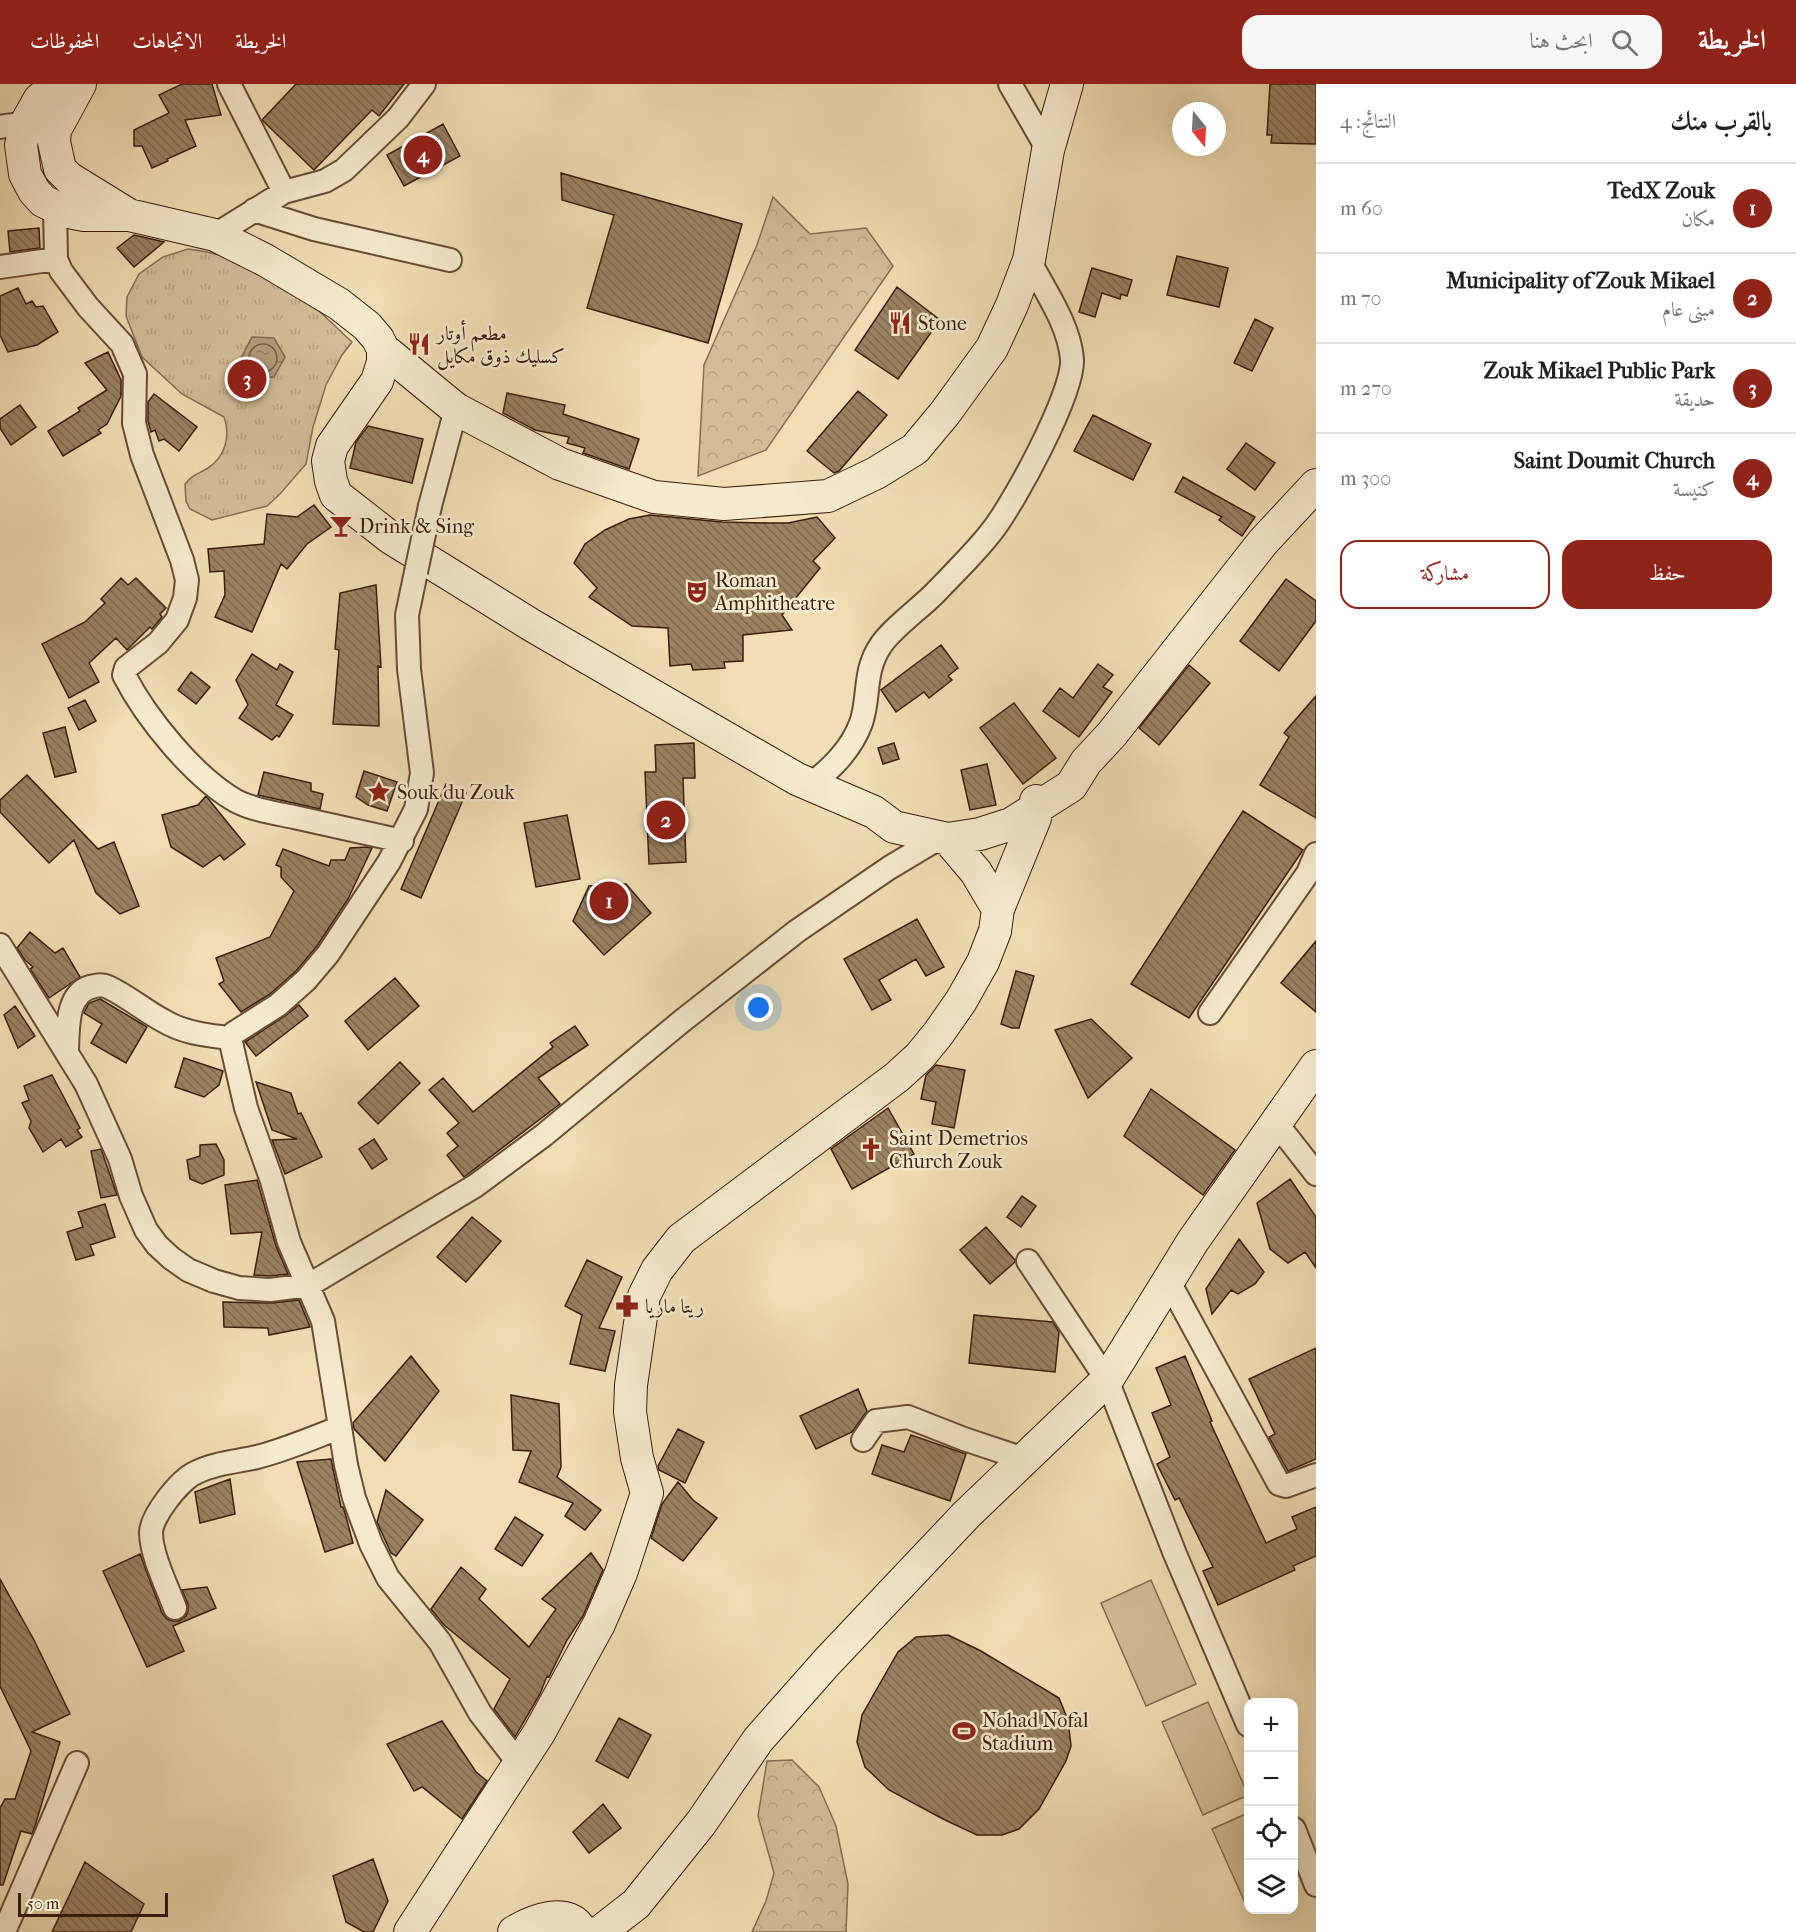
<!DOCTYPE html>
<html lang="ar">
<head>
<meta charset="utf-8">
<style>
  :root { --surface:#fff; --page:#f6f6f6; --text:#202124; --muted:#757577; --line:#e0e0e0; --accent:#8f2418 }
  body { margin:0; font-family:"IM FELL French Canon",Amiri,serif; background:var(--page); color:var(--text); direction:rtl }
  .controls { position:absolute; right:18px; bottom:18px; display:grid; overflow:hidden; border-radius:12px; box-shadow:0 6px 24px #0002 }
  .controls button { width:54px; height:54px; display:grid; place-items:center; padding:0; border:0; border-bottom:2px solid var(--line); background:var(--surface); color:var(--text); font:30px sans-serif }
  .compass { position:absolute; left:1172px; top:18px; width:54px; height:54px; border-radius:50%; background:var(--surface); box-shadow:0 6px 24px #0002; rotate:162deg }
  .scale { position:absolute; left:18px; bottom:15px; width:150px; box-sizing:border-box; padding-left:6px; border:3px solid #3b1e0c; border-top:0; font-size:16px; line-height:21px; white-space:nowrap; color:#3b1e0c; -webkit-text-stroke:4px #f6eace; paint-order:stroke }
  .you { position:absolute; left:759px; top:924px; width:21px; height:21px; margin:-15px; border:4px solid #fff; border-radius:50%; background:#1a73e8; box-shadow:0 0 0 9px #1a73e833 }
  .badge { display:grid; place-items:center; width:39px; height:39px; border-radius:50%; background:var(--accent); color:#fff; font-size:20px; font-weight:700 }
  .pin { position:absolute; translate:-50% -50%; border:3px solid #fff; box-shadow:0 2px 6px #0006 }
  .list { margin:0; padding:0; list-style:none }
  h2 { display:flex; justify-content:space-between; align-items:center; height:78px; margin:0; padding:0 24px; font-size:26px }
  h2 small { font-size:20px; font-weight:400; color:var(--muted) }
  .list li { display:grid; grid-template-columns:39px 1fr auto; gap:18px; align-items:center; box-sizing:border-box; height:90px; padding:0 24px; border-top:2px solid var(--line) }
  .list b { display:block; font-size:22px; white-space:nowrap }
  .list p { margin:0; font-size:20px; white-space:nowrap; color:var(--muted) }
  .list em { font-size:20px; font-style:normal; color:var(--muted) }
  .actions { display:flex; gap:12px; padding:18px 24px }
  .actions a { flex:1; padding:14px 0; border:2px solid var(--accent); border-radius:18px; text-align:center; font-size:21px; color:var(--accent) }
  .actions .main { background:var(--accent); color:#fff }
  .icon { flex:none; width:33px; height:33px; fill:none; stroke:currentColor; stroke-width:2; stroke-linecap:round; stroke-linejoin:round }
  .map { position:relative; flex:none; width:1316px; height:1848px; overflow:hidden; direction:ltr }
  header { display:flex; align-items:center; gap:36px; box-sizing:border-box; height:84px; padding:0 30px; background:var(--accent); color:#fff }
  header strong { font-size:28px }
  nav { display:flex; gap:33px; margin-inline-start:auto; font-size:21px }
  .search { width:420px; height:54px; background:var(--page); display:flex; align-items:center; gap:15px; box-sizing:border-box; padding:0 21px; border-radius:18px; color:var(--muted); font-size:22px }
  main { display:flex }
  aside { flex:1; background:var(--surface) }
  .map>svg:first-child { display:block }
</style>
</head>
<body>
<header>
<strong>الخريطة</strong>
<div class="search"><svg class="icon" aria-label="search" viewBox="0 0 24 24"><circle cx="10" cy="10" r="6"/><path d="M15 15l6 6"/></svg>ابحث هنا</div>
<nav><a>الخريطة</a><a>الاتجاهات</a><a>المحفوظات</a></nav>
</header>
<main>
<aside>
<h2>بالقرب منك<small>النتائج: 4</small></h2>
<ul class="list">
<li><span class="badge">1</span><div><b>TedX Zouk</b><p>مكان</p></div><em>60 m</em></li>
<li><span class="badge">2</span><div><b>Municipality of Zouk Mikael</b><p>مبنى عام</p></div><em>70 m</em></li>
<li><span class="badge">3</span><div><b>Zouk Mikael Public Park</b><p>حديقة</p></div><em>270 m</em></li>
<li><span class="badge">4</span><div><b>Saint Doumit Church</b><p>كنيسة</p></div><em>300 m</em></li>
</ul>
<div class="actions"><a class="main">حفظ</a><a>مشاركة</a></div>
</aside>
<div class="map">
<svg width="1316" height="1848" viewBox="0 0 1316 1848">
  <defs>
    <pattern id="grass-tufts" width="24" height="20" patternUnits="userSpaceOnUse" patternTransform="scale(1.5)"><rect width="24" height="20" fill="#d2bd97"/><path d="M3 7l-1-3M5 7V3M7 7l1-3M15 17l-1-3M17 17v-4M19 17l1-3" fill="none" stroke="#b5a281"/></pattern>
    <pattern id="forest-crowns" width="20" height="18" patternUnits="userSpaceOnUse" patternTransform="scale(1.5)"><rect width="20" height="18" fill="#d2bd97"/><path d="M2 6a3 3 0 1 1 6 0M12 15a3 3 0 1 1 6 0" fill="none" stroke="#b5a281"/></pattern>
    <pattern id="water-ripples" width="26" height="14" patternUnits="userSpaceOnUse" patternTransform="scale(1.5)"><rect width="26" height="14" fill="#b39d7b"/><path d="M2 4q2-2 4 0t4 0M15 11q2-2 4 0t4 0" fill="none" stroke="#937f63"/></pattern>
    <pattern id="building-back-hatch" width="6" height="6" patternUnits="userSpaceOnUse" patternTransform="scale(1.5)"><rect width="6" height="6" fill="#9a8263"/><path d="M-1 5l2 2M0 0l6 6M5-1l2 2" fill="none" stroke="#7f6a50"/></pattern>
  </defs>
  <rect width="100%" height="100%" fill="#f1deb4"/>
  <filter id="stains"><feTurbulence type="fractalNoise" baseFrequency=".00333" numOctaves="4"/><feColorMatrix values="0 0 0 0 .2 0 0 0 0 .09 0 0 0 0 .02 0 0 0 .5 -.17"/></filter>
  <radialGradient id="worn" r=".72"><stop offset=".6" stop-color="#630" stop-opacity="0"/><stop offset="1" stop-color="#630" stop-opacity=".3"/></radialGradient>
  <path fill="url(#grass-tufts)" stroke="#866e52" stroke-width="1.5" d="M188,165C226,169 260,184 292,205C314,220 333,241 352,258L342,271L326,301L313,343L306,380L280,410L267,422L212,436L190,425L186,417L185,400C194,389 197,391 208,384C225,373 231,352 224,333L182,310L142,273L126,232L127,213L139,190L163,173Z"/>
  <path fill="url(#forest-crowns)" stroke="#866e52" stroke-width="1.5" d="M773,113L810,150L866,144L893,182L766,366L698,392L704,281L757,161Z
    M792,1676L819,1703L836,1742L848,1800L846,1848H752L766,1817L774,1789L758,1732L767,1677Z"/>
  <path fill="#d2bd97" stroke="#866e52" stroke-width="1.5" d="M1151,1496L1196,1600L1146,1622L1101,1519Z
    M1208,1618L1248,1711L1203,1731L1162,1638Z
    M1248,1729V1820L1246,1821L1212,1745Z"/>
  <path fill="url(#water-ripples)" stroke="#836a4f" stroke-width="1.5" d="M252,253L274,254L285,273L274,293L253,295L240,276Z"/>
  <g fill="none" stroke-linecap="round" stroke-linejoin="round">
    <path stroke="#775e44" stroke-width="1.5" d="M249 274a14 14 0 1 1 28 0a14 14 0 1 1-28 0Z"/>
  </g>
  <path fill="url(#building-back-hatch)" stroke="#3b1e0c" stroke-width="1.5" d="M182,0H212L221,31L185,36L196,62L167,75L168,77L152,84L142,62H134V46L169,29L159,11Z
    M296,0H404L379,32L372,26L314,86L262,36Z
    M1270,0H1316V60L1271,59L1272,51H1267Z
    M443,40L460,72L404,102L387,71Z
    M561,89L742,140L708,259L587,224L614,131L562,116Z
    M39,144L40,164L10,168L8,147Z
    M134,151L164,158L134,183L117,164Z
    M1177,172L1228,184L1219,223L1167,211Z
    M1092,184L1132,196L1127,212L1121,210L1120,215L1102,209L1095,233L1079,228Z
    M897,203L940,236L898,295L855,266Z
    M18,204L26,220L32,217L36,223L43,222L58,248L37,261L8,268L0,251V212Z
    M1255,235L1273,244L1252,287L1234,279Z
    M108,268L121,296V312L107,340L98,346L101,349L63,372L48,347L80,327L78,324L107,306L85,279Z
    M858,307L887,331L839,387L834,389L807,367Z
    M507,309L565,321L563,330L639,355L629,385L583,369L585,364L567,359L569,353L535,346L503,329Z
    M154,310L197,343L179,367L164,355L159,357L155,346L151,348L148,337V318Z
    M20,321L36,343L11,361L0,344V335Z
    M1093,331L1151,360L1133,396L1074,367Z
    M368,342L423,355L412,399L350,384L356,358Z
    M1246,359L1275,379L1255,406L1227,385Z
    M1183,393L1255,433L1242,452L1219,436L1222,433L1175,408Z
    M314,421L331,443L307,460L287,485L281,480L252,548L215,533L225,511L224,487L210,488L208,465L264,460L267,430L297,433Z
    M650,431L722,438L768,439H788L817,433L835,454L813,477L820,484L782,531L792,546L743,551V577L724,578L725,584L693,586L691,580L670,582L668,544L632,542L589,513L597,504L574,479L585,460L605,446L629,435Z
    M121,494L128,501L136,494L166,524L160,530L162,533L152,545L150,543L127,566L116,554L89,579L99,598L69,614L42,560L85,538L105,519L101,515Z
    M1286,495L1316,517V537L1279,587L1240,557Z
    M376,501L381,583L378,582L379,642L333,640L339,566L335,565L340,509Z
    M941,561L958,584L948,592L952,596L929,614L924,608L896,628L881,606Z
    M252,570L277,586L280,580L293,588L276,621L293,631L279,653L277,651L272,656L239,634L248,621L236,596Z
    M1098,580L1113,591L1103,603L1112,608L1079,653L1043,627L1060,604L1073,614Z
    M1189,581L1210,599L1159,661L1139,644Z
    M191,588L210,603L196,620L178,606Z
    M1316,612V734L1260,701L1289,653L1284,649Z
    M85,616L96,637L79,646L68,624Z
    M1014,619L1056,674L1023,700L980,644Z
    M65,643L76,688L55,693L43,649Z
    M694,659L695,694H683L686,778L649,780L645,688H656L655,661Z
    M894,659L899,675L883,680L878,664Z
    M987,680L996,721L970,726L961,686Z
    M364,687L397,698L387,727L368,721L356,713Z
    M264,688L311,699V707L323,710L320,725L258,711Z
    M27,691L98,765L114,758L139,822L120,830L96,809L74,756L49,779L0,728V716Z
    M446,700L466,709L421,814L401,805Z
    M206,712L245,760L224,776L220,771L203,783L171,763L162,731L198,721Z
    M1243,727L1303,766L1189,934L1131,900Z
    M567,731L580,795L536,803L524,739Z
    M367,763L372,764L348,815L317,862L296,887L270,910L241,928L219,900L224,897L216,874L270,853L294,807L281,793V783L276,781L283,765L329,782L331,776H345L350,764Z
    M626,800L651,829L604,871L573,837L589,802Z
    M917,835L944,883L926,892L916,875L879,896L891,916L872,926L844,875Z
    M30,848L55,869L63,864L80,893L49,914L30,885L33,883L25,876L17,864Z
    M1316,857V928L1281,899Z
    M1016,887L1034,892L1019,944H1012L1001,940Z
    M395,894L419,922L368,966L345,937Z
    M100,915L147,943L126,979L91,959L102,940L84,929L89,919Z
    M299,921L308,932L256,972L245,958L285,932Z
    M15,922L35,952L18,964L4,931Z
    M1091,935L1132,974L1088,1014L1055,946Z
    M575,942L588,961L538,994L560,1020L464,1093L447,1071L458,1062L447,1049L459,1039L429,1006L443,994L473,1028L553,963L550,959Z
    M184,974L223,987L219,1001L204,1013L175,1003Z
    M400,978L420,999L378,1040L358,1019Z
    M936,981L965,986L954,1044L932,1040L936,1018L921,1015L926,991Z
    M52,991L80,1044L77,1046L82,1053L66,1063L61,1055L43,1068L29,1044L31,1037L22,1019L29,1016L24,1002Z
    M256,998L291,1009L298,1030L301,1029L322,1073L285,1090L272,1056L297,1055L272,1046Z
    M1151,1005L1235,1066L1203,1111L1124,1052Z
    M888,1024L914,1070L852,1105L831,1065Z
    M374,1055L387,1075L372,1085L359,1065Z
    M216,1060L224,1076V1091L202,1100L190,1095L187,1076L200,1072V1061Z
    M101,1065L117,1111L101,1114L91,1067Z
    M1290,1095L1316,1133V1184L1305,1168L1288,1179L1270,1165L1257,1119Z
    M257,1096L276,1162L288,1190L270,1192L254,1191L262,1148L231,1150L225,1101Z
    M1022,1112L1036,1122L1021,1143L1007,1133Z
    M105,1120L115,1153L90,1161L94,1171L76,1176L67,1148L83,1143L78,1128Z
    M472,1133L501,1157L466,1198L437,1173Z
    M986,1143L1015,1176V1178L990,1200L960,1166Z
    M1239,1155L1264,1188L1255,1200L1238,1210L1231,1206L1212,1230L1206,1205Z
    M587,1176L622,1193L599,1244L615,1247L605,1287L570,1280L582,1231L565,1222Z
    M299,1216L310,1243L269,1251L268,1244L224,1243L223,1218L272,1219Z
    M974,1231L1053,1238L1059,1248L1055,1288L969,1279Z
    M1316,1264V1375L1288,1387L1269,1353L1275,1350L1249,1295Z
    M411,1272L439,1307L385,1377L354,1345L353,1339Z
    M1185,1272L1212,1337L1210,1338L1266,1459L1297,1445L1292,1433L1316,1423V1472L1293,1482L1295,1486L1218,1521L1203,1487L1213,1483L1179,1414L1175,1416L1157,1380L1170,1373L1152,1329L1171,1321L1156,1284Z
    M858,1305L867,1327L852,1348L816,1365L800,1332Z
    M511,1311L559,1320L561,1383L557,1393L601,1426L585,1446L565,1432L573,1419L519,1398L531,1367L513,1366Z
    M678,1345L704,1358L685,1399L659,1386L658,1382Z
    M911,1351L966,1370L950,1417L872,1390L882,1361L904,1368Z
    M331,1375L341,1423H343L345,1429L353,1459L325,1468L297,1378Z
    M230,1395L235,1430L200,1439L195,1408Z
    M678,1398L693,1416L717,1434L683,1477L651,1454L662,1420Z
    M386,1406L423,1436L396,1472L391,1469L377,1438Z
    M515,1433L543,1451L522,1482L495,1465Z
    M591,1469L603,1486L583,1532L567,1556L549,1593L547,1592L540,1610L515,1653L494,1625L510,1595L444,1541L431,1525L461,1483L486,1505L479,1515L529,1563L556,1525L542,1515Z
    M140,1470L162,1529L167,1535L173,1537H179L186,1532L188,1527V1520L182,1506L207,1503L216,1524L173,1542L184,1567L147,1583L103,1487Z
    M0,1495L34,1556L70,1630L32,1648L60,1658L35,1742L32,1750L21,1747L3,1801H0V1724L5,1715H15L31,1667L0,1602Z
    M948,1551L981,1567L1059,1614L1068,1636L1071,1662L1066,1677L1039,1725L1019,1745L1002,1751H977L943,1735L889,1706L865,1683L857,1658L862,1631L898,1568L916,1553Z
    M619,1634L651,1651L628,1694L596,1677Z
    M442,1637L476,1688L487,1697L462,1735L422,1703L414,1707L387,1660Z
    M603,1720L621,1744L589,1769L573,1748Z
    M373,1775L388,1817L373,1848H364L346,1838L333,1792Z
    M85,1778L144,1820L131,1848H52Z"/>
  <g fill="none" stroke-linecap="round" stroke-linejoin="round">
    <g stroke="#684e36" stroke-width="26">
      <path id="street" d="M229,0L284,108
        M1010,0L1048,66
        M0,43L26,39L38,42
        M55,123L56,175L61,187L88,223L122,260L135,290L134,339L142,371L182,476L187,496L185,514L177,536L158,559L126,584L124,591C146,634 194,693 236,717C253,726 275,729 294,733C330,741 366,749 402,757
        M254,126L314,145L450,176
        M215,151L284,108L325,97L344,86L398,34L424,0
        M0,183L56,175
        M430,422L456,325
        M416,488L407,531L409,585L422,689L416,725L389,778L328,870L306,896L278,921L234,949L230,954L246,1024L272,1097L289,1158L323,1237L346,1381L354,1414L371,1460L388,1494L440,1558L480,1629L520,1681
        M810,701C831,685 851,666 861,639C870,613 863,587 881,561C892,544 922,523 937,507C955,488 976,468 992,447C1014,419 1074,309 1072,275C1069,240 1045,207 1029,176
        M0,861L86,1000L120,1075L131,1112L146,1146L157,1161L171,1174L188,1186L214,1197L239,1204L270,1206L309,1201L475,1102L544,1051L682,937L797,847L889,784L939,754
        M1210,929L1308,789L1316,770
        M67,968C68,947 65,906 95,902C99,901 104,901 108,903C132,914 151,933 176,943C193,950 212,952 230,954
        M1277,1040L1316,1090
        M1028,1177L1107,1296L1175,1470L1248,1641
        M1168,1196L1279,1400L1286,1402L1316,1391
        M863,1356L876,1337L908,1333L964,1355L1024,1375
        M175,1524C167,1502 152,1473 151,1450C150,1433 180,1396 195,1389C214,1379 236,1378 257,1373C285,1366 312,1354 339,1344
        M1294,1745L1316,1801
        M4,1848L77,1679"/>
    </g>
    <g stroke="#3b1e0c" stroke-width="34">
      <path id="secondary" d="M57,0L39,16L26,39L21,61L25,90L34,107L43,117L64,127L84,131H129L215,151L265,176L339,220L367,242L378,255L383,265V278L377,297L332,362L328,377L331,397L336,411L391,454L533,542L797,695L874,728L894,743L948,755L980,750L1011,740L1071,702L1086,678L1112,650L1263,458L1316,401
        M80,0L55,46L54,58L60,85L69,94L129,131
        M383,265L456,325L560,380L654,413L724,420L828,412L876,389L915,365L945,329L992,264L1012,221L1029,176L1048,66L1067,0
        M948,755L976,788L998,825
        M410,1848L539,1649L599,1540L621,1489L647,1409L637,1374L630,1328L631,1301L644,1212L657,1186L681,1155L897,993L920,972L938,950L961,917L983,878L995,847L998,825L1035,734L1036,717
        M514,1848C532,1837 570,1821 582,1848
        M600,1848L636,1820L701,1739L758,1656L827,1578L967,1430L1107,1296L1193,1157L1316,982"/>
    </g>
    <use href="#street" stroke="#f6eace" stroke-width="22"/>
    <use href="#secondary" stroke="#f6eace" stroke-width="32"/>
    <g stroke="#684e36" stroke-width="26" stroke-linecap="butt">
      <path id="street-bridge" d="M416,488L430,422"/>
    </g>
    <use href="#street-bridge" stroke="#f6eace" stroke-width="22"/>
  </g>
  <defs>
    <g id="restaurant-bare" transform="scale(1.8)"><path d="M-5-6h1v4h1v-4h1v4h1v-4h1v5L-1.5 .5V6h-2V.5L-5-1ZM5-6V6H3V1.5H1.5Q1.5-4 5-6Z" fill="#8f2418" stroke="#f6eace" stroke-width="2.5" paint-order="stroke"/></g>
    <g id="bar-bare" transform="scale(1.8)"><path d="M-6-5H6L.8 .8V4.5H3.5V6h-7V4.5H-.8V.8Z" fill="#8f2418" stroke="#f6eace" stroke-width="2.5" paint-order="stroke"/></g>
    <g id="theatre-bare" transform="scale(1.8)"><path d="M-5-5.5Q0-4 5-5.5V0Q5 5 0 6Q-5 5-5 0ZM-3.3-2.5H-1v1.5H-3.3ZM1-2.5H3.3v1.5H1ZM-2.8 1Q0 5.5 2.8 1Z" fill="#8f2418" stroke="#f6eace" stroke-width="2.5" paint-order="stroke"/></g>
    <g id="sight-bare" transform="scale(1.8)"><path d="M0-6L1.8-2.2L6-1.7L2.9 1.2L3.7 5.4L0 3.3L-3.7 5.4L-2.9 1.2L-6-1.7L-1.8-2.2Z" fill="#8f2418" stroke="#f6eace" stroke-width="2.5" paint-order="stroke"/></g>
    <g id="church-bare" transform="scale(1.8)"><path d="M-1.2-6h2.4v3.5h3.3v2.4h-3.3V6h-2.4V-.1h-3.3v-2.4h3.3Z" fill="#8f2418" stroke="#f6eace" stroke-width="2.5" paint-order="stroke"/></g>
    <g id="pharmacy-bare" transform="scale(1.8)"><path d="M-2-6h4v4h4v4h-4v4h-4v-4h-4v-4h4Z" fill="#8f2418" stroke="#f6eace" stroke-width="2.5" paint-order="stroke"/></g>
    <g id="stadium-bare" transform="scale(1.8)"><path d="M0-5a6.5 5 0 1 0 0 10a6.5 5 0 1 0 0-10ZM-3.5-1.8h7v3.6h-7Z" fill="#8f2418" stroke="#f6eace" stroke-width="2.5" paint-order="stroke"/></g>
  </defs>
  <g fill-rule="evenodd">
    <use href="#restaurant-bare" x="900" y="239"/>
    <use href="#restaurant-bare" x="419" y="260"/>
    <use href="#bar-bare" x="341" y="442"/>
    <use href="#theatre-bare" x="697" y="508"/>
    <use href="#sight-bare" x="379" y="708"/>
    <use href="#church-bare" x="871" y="1065"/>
    <use href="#pharmacy-bare" x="627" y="1222"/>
    <use href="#stadium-bare" x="964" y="1647"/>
  </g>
  <g text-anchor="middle" stroke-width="5" stroke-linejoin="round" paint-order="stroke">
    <g font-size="20" fill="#3b1e0c" stroke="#f6eace" text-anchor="start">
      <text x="918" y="246">Stone</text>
      <text x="437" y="256">مطعم أوتار<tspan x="437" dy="23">كسليك ذوق مكايل</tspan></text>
      <text x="359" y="449">Drink &amp; Sing</text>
      <text x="715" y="503">Roman<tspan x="715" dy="23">Amphitheatre</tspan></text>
      <text x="397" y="715">Souk du Zouk</text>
      <text x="889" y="1061">Saint Demetrios<tspan x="889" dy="23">Church Zouk</tspan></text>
      <text x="645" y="1229">ريتا ماريا</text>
      <text x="982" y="1643">Nohad Nofal<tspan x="982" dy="23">Stadium</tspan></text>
    </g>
  </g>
  <rect width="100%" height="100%" filter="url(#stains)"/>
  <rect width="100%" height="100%" fill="url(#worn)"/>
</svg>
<div class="controls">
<button>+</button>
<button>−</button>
<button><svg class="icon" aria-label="locate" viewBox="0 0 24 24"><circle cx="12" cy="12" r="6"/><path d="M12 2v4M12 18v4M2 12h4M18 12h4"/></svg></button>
<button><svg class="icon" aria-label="layers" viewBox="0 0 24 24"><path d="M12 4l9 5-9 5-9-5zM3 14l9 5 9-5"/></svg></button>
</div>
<svg class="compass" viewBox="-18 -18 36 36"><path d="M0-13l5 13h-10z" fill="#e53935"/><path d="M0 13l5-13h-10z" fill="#757577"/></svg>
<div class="scale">50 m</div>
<div class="you"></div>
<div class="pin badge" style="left:609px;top:817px">1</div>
<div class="pin badge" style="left:666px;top:736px">2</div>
<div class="pin badge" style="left:247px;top:295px">3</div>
<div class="pin badge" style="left:423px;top:71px">4</div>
</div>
</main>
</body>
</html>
